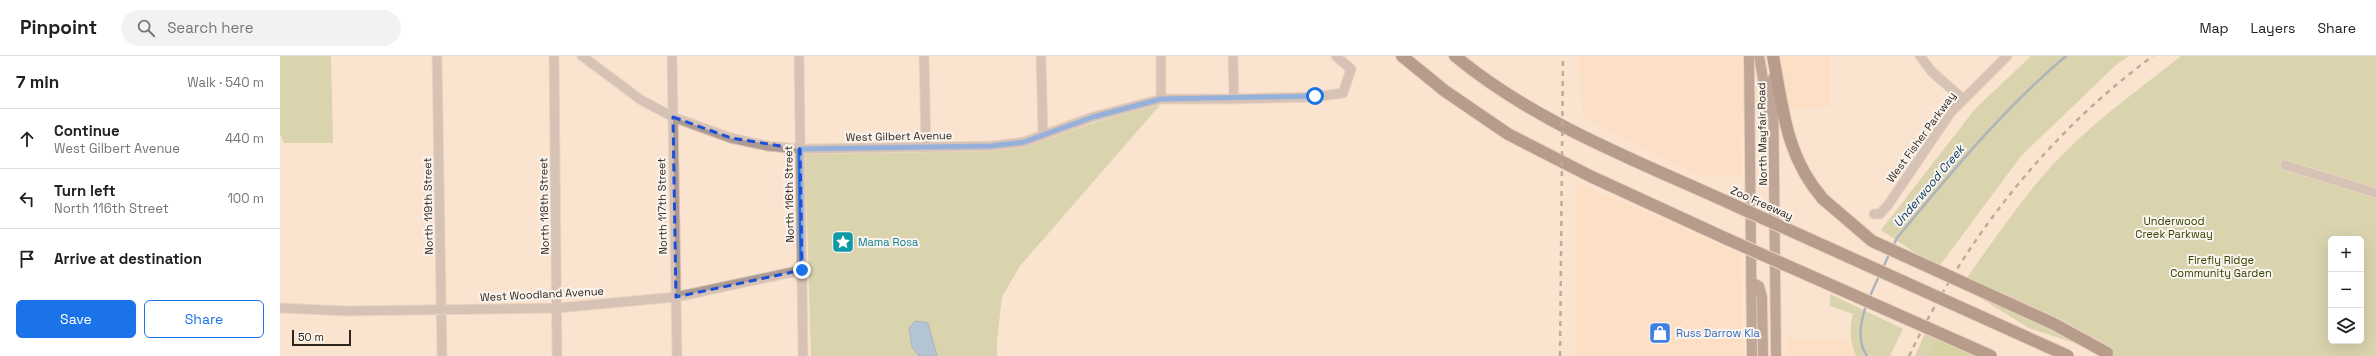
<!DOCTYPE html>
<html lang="en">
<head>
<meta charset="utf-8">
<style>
  :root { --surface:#fff; --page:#f2f2f2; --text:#202124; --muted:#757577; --line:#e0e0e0; --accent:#1a73e8 }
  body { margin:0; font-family:"Space Grotesk",sans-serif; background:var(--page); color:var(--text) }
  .controls { position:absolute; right:12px; bottom:12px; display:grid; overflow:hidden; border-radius:6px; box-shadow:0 4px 16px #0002 }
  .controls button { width:36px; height:36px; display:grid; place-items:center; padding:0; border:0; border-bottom:1px solid var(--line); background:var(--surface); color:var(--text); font:20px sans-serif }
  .scale { position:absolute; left:12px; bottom:10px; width:59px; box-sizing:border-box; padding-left:4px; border:2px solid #30251b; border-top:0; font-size:11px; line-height:14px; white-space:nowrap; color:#30251b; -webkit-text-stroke:3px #faf4ef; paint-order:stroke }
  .stop { position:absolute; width:12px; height:12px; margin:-9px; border:3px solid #1a73e8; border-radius:50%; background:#fff }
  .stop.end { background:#1a73e8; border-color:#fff; box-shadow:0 1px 4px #0008 }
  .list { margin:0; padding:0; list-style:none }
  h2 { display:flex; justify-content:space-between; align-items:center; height:52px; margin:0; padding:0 16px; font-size:17px }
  h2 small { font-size:13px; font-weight:400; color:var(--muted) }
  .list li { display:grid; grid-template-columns:26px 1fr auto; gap:12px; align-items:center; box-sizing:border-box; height:60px; padding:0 16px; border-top:1px solid var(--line) }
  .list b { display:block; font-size:15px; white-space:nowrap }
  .list p { margin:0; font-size:13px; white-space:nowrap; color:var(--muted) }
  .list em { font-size:13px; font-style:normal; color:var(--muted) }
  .actions { display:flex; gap:8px; padding:12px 16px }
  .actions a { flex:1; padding:9px 0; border:1px solid var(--accent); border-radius:6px; text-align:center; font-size:14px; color:var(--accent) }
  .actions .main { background:var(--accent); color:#fff }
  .icon { flex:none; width:22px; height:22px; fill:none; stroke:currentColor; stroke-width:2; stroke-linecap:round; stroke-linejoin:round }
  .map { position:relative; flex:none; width:2096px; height:300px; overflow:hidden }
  header { display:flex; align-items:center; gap:24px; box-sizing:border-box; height:56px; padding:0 20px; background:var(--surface); border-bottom:1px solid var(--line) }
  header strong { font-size:19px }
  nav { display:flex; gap:22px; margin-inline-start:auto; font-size:14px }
  .search { width:280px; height:36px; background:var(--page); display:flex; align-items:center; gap:10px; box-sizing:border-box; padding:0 14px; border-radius:22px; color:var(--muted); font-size:15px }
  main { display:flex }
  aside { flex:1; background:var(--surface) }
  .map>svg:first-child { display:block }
</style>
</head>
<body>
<header>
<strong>Pinpoint</strong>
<div class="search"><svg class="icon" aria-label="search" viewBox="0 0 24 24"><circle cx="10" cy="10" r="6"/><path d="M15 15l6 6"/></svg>Search here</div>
<nav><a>Map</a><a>Layers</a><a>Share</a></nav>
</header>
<main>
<aside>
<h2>7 min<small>Walk · 540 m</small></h2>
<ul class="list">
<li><svg class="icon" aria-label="ahead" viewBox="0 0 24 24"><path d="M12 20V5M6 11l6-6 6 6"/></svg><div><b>Continue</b><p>West Gilbert Avenue</p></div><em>440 m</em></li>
<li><svg class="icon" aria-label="left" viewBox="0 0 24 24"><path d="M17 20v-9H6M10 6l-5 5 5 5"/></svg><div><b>Turn left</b><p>North 116th Street</p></div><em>100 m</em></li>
<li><svg class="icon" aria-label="arrive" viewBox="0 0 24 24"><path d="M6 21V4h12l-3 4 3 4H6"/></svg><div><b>Arrive at destination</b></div></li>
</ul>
<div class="actions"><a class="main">Save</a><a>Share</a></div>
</aside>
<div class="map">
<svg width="2096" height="300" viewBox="0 0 2096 300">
  <rect width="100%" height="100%" fill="#fbe4cf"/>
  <path fill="#fcd9b9" d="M1300,0H1550V51L1461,55L1462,122L1418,119L1302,60Z
    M1296,126L1461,198L1463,300H1295Z
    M1507,282L1561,283L1571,288L1576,300H1507Z"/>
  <path fill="#afbe85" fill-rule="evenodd" d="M0,0H51L53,87H4L0,78Z
    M1751,0H1849L1836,9L1741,100L1658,212L1601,174L1695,53Z
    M1901,0H2096V300H1820L1804,290L1749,272L1681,230C1715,183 1747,133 1788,93C1823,59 1863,30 1901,0ZM2051,183H2081V285H2051Z
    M880,49L740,210L722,241L717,285V300H531L525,96L759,86L840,58Z
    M1550,238L1623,273L1610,300H1576C1570,285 1569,273 1573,258L1550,250Z
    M1645,277L1699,300H1635Z"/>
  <path fill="#a9be69" d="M1659,283L1699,300H1649Z"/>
  <path fill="#5c9ddb" stroke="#4f79a1" d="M635,265L648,267L657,300H639L632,291L629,272Z"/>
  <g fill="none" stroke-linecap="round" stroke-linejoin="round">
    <path stroke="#4f79a1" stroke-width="2.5" d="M1613,190L1617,182C1670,118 1722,54 1786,0
      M1603,212L1610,196
      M1589,242L1600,218
      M1586,249C1581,266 1576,284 1587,300"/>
    <g stroke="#d6c2af" stroke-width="11">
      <path id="minor" d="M157,0L162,300
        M274,0L277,300
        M302,0L361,44L393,61L451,82L488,90L520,93L711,90L744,86L813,61L881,43H954L1035,41L1063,37L1071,13L1056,0
        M392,0L397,300
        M519,0L523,300
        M644,0L646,92
        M761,0L763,80
        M881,0V43
        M953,0L954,43
        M1640,0L1652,16L1683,43
        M2005,109L2096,137
        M1594,158H1600L1608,149L1671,56L1727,0
        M0,252L67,255L277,252L396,241L522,214"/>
    </g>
    <g stroke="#d6c2af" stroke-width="12">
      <path id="primary" d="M1469,0L1472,300
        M1479,0L1489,57
        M1493,22L1496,300
        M1471,226L1479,230L1482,241L1483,300"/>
    </g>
    <g stroke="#d6c2af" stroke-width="14">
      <path id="motorway" d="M1122,0L1165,35L1228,78L1310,120L1447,183
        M1175,0C1257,68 1360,106 1456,150
        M1493,0C1503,53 1506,101 1543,143"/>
    </g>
    <use href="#minor" stroke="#ab9b94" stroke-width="9"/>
    <use href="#primary" stroke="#775c50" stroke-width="10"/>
    <use href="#motorway" stroke="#644638" stroke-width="12"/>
    <path stroke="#766759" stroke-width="2.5" stroke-dasharray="5 5" stroke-linecap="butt" d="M1280,300L1283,0
      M1629,300C1685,183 1768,77 1873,0"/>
    <g stroke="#d6c2af" stroke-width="14" stroke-linecap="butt">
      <path id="motorway-bridge" d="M1543,143L1592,185L1774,268L1827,297
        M1456,150L1788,300
        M1447,183L1711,300"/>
    </g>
    <use href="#motorway-bridge" stroke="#644638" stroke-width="12"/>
  </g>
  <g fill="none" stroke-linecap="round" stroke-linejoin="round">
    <path stroke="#1a73e8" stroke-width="5" d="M522,214L520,93L711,90L744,86L813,61L881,43L1035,40"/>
  </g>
  <path d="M0 0H2096V300H0ZM393,61L451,82L520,93L522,214L396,241Z" fill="#fbe4cf" fill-opacity=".55" fill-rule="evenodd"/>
  <path fill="none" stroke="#1d4ed8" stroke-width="3" stroke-dasharray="8 5" stroke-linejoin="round" d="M393,61L451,82L520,93L522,214L396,241Z"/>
  <defs>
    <g id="sight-square" transform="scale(1.15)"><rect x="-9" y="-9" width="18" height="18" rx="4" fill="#0f9aa8" stroke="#faf4ef"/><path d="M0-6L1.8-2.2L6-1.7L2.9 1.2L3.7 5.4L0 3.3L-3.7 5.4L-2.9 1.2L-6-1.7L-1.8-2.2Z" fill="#fff"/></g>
    <g id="shop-square" transform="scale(1.15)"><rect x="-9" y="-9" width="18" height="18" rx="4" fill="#3f7fe0" stroke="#faf4ef"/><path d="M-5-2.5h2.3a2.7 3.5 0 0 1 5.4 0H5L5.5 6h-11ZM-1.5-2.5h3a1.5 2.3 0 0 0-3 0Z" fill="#fff"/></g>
  </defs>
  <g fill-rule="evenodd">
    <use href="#sight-square" x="563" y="186"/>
    <use href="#shop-square" x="1380" y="277"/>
  </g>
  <g text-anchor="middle" stroke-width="4" stroke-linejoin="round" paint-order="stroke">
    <g font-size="11" fill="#30251b" stroke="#faf4ef">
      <text transform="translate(1482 78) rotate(-91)" y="4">North Mayfair Road</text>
      <text transform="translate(619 80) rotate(-1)" y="4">West Gilbert Avenue</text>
      <text transform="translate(1641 81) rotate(-54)" y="4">West Fisher Parkway</text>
      <text transform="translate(509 138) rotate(-91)" y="4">North 116th Street</text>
      <text transform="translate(1482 147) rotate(24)" y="4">Zoo Freeway</text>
      <text transform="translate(148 150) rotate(-91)" y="4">North 119th Street</text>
      <text transform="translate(264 150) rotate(-91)" y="4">North 118th Street</text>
      <text transform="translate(382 150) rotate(-91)" y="4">North 117th Street</text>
      <text transform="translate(262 238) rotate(-3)" y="4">West Woodland Avenue</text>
    </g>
    <g font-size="11" fill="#354200" stroke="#faf4ef">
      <text x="1894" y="169">Underwood<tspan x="1894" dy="13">Creek Parkway</tspan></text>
      <text x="1941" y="208">Firefly Ridge<tspan x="1941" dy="13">Community Garden</tspan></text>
    </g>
    <g font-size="11" fill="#0d838f" stroke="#faf4ef" text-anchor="start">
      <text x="578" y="190">Mama Rosa</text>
    </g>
    <g font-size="11" fill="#366cbe" stroke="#faf4ef" text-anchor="start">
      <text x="1396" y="281">Russ Darrow Kia</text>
    </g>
    <g font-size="12" font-style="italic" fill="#093a62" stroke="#faf4ef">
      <text transform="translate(1649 130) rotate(-50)" y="4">Underwood Creek</text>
    </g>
  </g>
</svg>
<div class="controls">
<button>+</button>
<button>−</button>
<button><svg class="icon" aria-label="layers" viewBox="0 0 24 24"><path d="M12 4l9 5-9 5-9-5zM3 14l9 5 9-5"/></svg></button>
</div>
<div class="scale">50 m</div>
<div class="stop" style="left:1035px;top:40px"></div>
<div class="stop end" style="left:522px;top:214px"></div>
</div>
</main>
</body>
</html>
